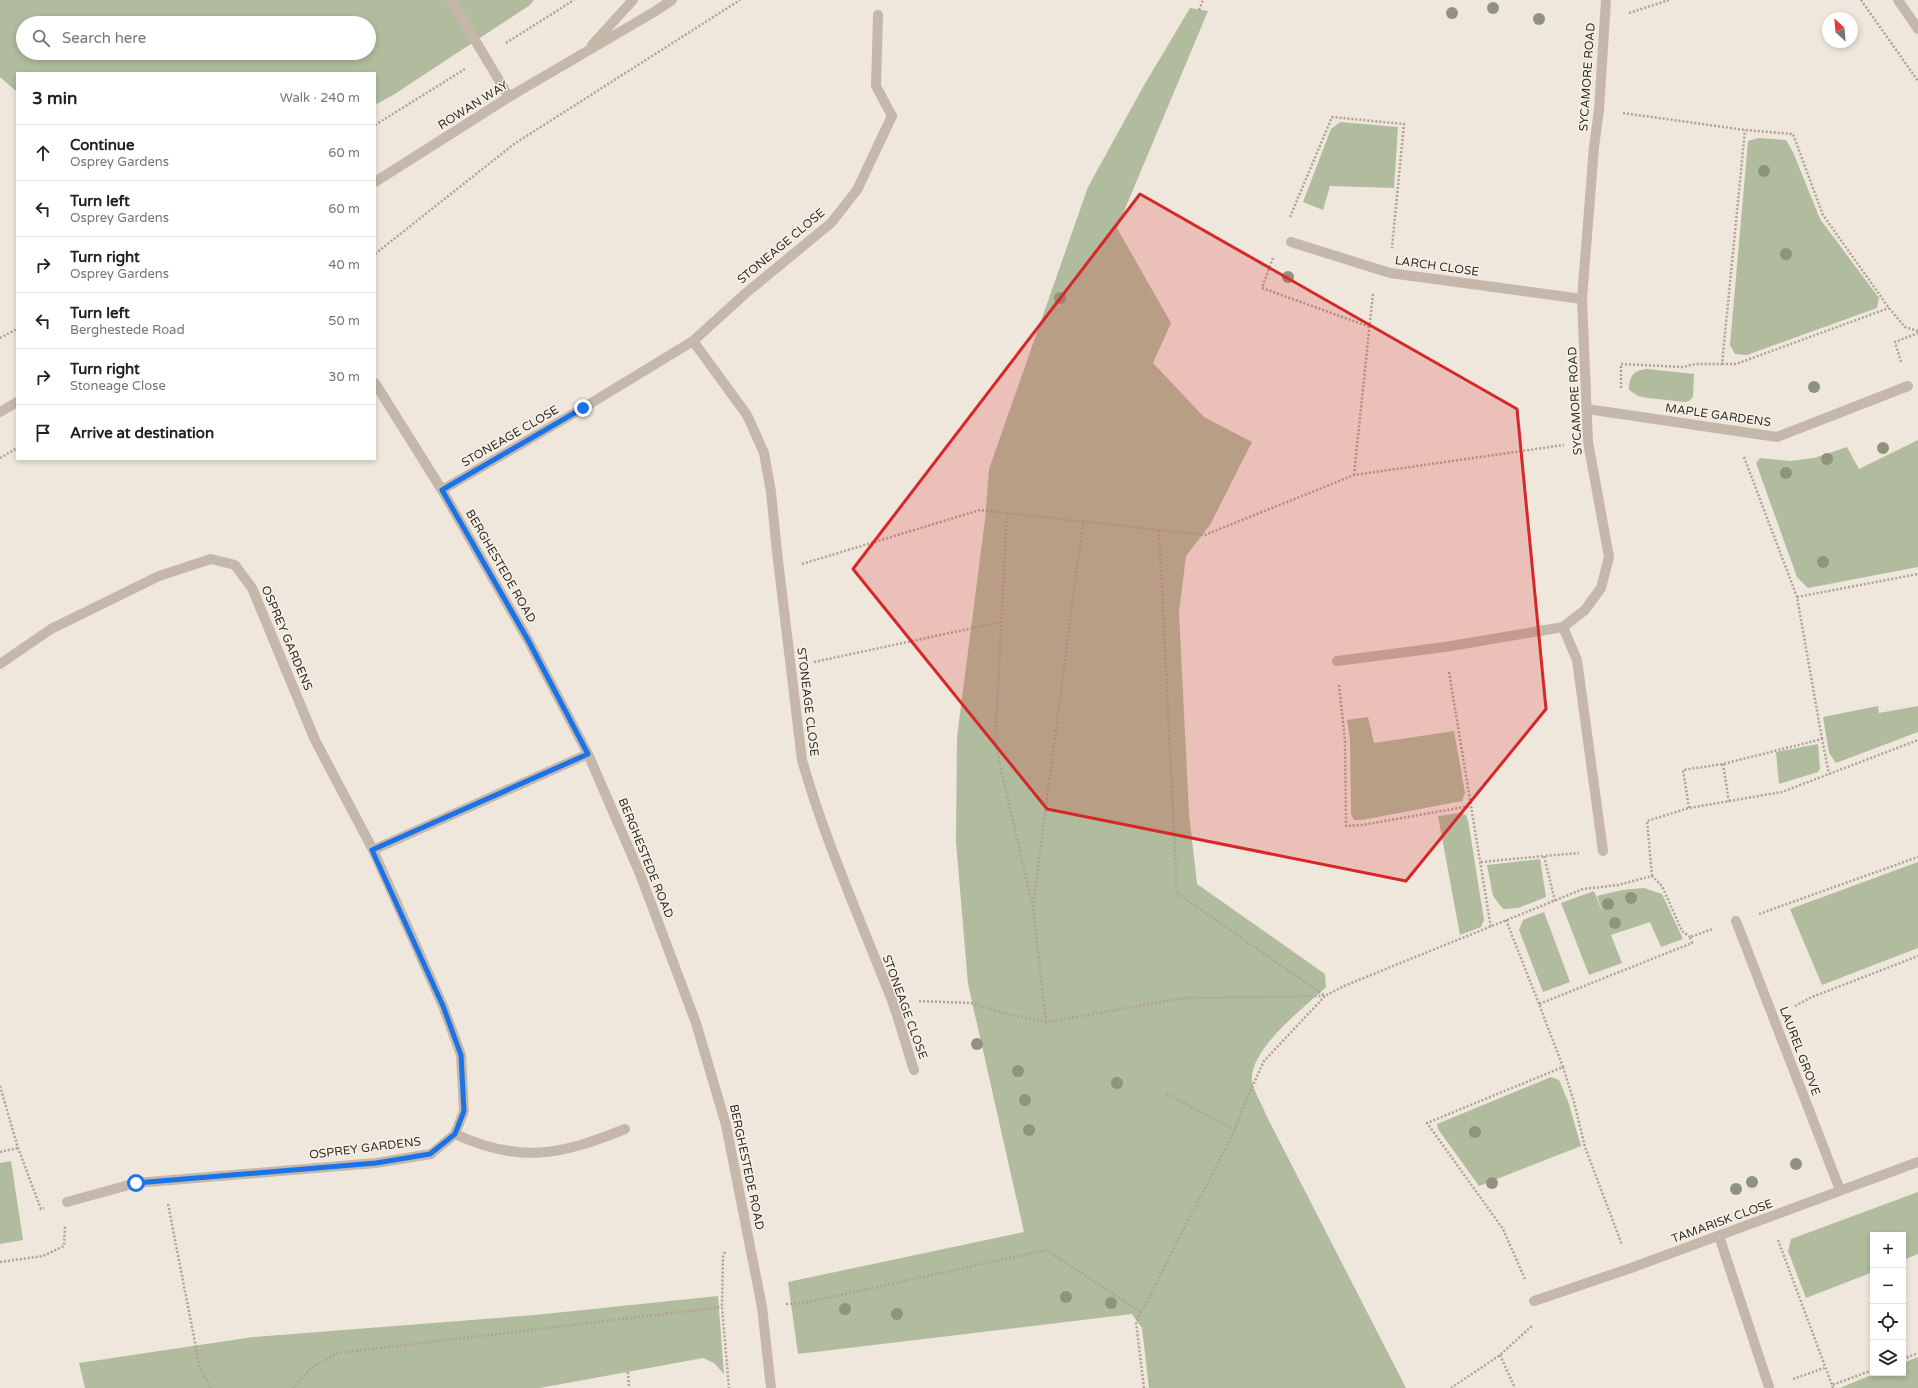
<!DOCTYPE html>
<html lang="en">
<head>
<meta charset="utf-8">
<style>
  :root { --surface:#fff; --page:#f2f2f2; --text:#222; --muted:#767676; --line:#e0e0e0 }
  body { margin:0; font-family:"Varela Round",sans-serif; background:var(--page); color:var(--text) }
  .controls { position:absolute; right:12px; bottom:12px; display:grid; overflow:hidden; border-radius:0px; box-shadow:0 2px 6px #0003 }
  .controls button { width:36px; height:36px; display:grid; place-items:center; padding:0; border:0; border-bottom:1px solid var(--line); background:var(--surface); color:var(--text); font:20px sans-serif }
  .compass { position:absolute; left:1822px; top:12px; width:36px; height:36px; border-radius:50%; background:var(--surface); box-shadow:0 2px 6px #0003; rotate:334deg }
  .stop { position:absolute; width:12px; height:12px; margin:-9px; border:3px solid #1a73e8; border-radius:50%; background:#fff }
  .stop.end { background:#1a73e8; border-color:#fff; box-shadow:0 1px 4px #0008 }
  .list { margin:0; padding:0; list-style:none }
  h2 { display:flex; justify-content:space-between; align-items:center; height:52px; margin:0; padding:0 16px; font-size:17px }
  h2 small { font-size:13px; font-weight:400; color:var(--muted) }
  .list li { display:grid; grid-template-columns:26px 1fr auto; gap:12px; align-items:center; box-sizing:border-box; height:56px; padding:0 16px; border-top:1px solid var(--line) }
  .list b { display:block; font-size:15px; white-space:nowrap }
  .list p { margin:0; font-size:13px; white-space:nowrap; color:var(--muted) }
  .list em { font-size:13px; font-style:normal; color:var(--muted) }
  .icon { flex:none; width:22px; height:22px; fill:none; stroke:currentColor; stroke-width:2; stroke-linecap:round; stroke-linejoin:round }
  .map { position:relative; flex:none; width:1918px; height:1388px; overflow:hidden }
  .search { position:absolute; background:var(--surface); box-shadow:0 2px 6px #0003; left:16px; top:16px; width:360px; height:44px; display:flex; align-items:center; gap:10px; box-sizing:border-box; padding:0 14px; border-radius:22px; color:var(--muted); font-size:15px }
  .panel { position:absolute; background:var(--surface); box-shadow:0 2px 6px #0003; left:16px; top:72px; width:360px; height:388px; border-radius:0px }
  .map>svg:first-child { display:block }
</style>
</head>
<body>
<div class="map">
<svg width="1918" height="1388" viewBox="0 0 1918 1388">
  <rect width="100%" height="100%" fill="#efe7dc"/>
  <path fill="#b0bc9d" fill-rule="evenodd" d="M0,0H534L530,5L393,95L375,105V73H17V92L0,77ZM23,23H369V53H23Z
    M1190,8L1208,11L1117,228L1171,323L1153,363L1204,417L1252,442L1210,525L1186,556L1179,612L1189,813L1197,884L1325,974L1326,987C1304,1008 1249,1049 1252,1081C1253,1090 1263,1106 1266,1115L1406,1388H1149L1142,1328L1132,1314L798,1354L788,1282L1024,1232L968,984L956,842L957,737L985,520L989,469L1088,187L1143,87Z
    M1340,122L1398,127L1394,188L1330,186L1323,210L1303,202L1331,129Z
    M1759,138L1786,140L1793,152L1820,219L1879,298L1877,308L1747,355L1735,354L1730,345L1748,141Z
    M1647,369L1694,374L1693,397L1689,401L1685,402L1648,398L1638,396L1629,390C1629,377 1633,370 1647,369Z
    M1918,440V567L1808,588L1797,577L1756,463L1760,458L1790,461L1814,458L1847,447L1859,469Z
    M1878,706L1879,713L1918,706V732L1836,763L1829,753L1823,717Z
    M1368,717L1374,743L1454,731L1465,793L1462,801L1362,820H1354L1351,814L1350,739L1347,720Z
    M1818,744L1820,769L1818,772L1779,784L1776,752Z
    M1460,813L1466,815L1468,820L1484,920L1481,927L1460,935L1438,816Z
    M1540,859L1546,897L1518,908L1503,909L1493,896L1487,865Z
    M1918,862V948L1822,985L1790,909Z
    M1644,888L1662,894L1683,939L1661,947L1650,922L1611,935L1622,963L1589,975L1561,903L1594,891L1603,914L1597,896L1622,890Z
    M1544,912L1570,982L1543,992L1519,930L1523,920Z
    M1551,1077L1559,1080L1569,1104L1581,1146L1479,1186L1438,1129L1437,1124Z
    M11,1161L23,1240L0,1244V1163Z
    M1918,1192V1254L1903,1260V1235H1873V1272L1806,1298L1788,1251L1791,1239Z
    M718,1296L724,1374L714,1363L703,1358L540,1388H85L79,1363L253,1337L535,1315Z
    M1918,1357V1388H1840L1876,1373H1903V1363Z"/>
  <g fill="none" stroke-linecap="round" stroke-linejoin="round">
    <path stroke="#b1a293" stroke-width="2.5" stroke-dasharray="2 2" stroke-linecap="butt" d="M1861,0L1918,81
      M1199,10L1203,0
      M1629,13L1669,0
      M506,43L574,0
      M1623,113L1745,130L1793,134L1823,215L1889,308L1905,327L1918,331
      M375,125L465,69
      M1290,217L1332,117L1404,124L1392,248
      M375,254L514,144L740,0
      M1273,258L1262,288L1370,327
      M0,338L17,329
      M1901,362L1895,342L1918,333
      M1722,364H1736L1889,308
      M1621,388V364L1683,367L1695,364H1722L1745,130
      M1744,457L1797,597L1822,739
      M0,458L17,448
      M1354,475L1373,293
      M1007,513L995,743L1032,904
      M1159,530L1177,893L1325,996L1264,1061L1240,1114L1235,1130L1165,1093
      M802,564L980,510L1205,535L1354,475L1564,445
      M1797,597L1918,574
      M814,662L1001,622
      M1449,672L1491,928
      M1339,685L1345,741L1346,826L1362,825L1470,806
      M1723,764L1729,802
      M1689,808L1683,770L1723,764L1822,739L1829,774
      M1481,862L1544,856
      M1652,876L1647,821L1689,808L1782,792L1918,740
      M1555,901L1544,856L1579,853
      M1759,914L1918,857
      M1506,920L1539,1004
      M919,1001L971,1003L1007,1014L1046,1022L1185,998L1325,996L1344,986L1583,889L1618,885L1652,876L1662,886L1682,931L1690,937
      M1795,1006L1812,997L1918,956
      M1046,1022L1033,907L1083,521
      M1563,1067L1574,1102L1585,1147L1622,1245
      M0,1086L18,1148L41,1209L44,1208
      M0,1152L18,1148
      M168,1204L200,1368L211,1388
      M1778,1240L1832,1385
      M725,1252L723,1256L722,1307L729,1388
      M0,1262L43,1256L64,1246L65,1225
      M1525,1279L1503,1229L1427,1123L1563,1067L1539,1004L1692,943L1690,937L1713,929
      M786,1304L804,1303L1046,1250L1141,1312
      M1500,1355L1515,1388
      M1903,1359L1918,1353
      M628,1372L629,1388
      M1793,1379L1824,1368
      M293,1388L312,1367L338,1353L722,1307
      M1144,1388L1136,1322L1235,1130
      M1451,1388L1500,1355L1533,1325
      M1833,1388L1832,1385L1873,1370"/>
    <path stroke="#c5b7a9" stroke-width="10" d="M451,0L509,97
      M878,15L876,86L892,116
      M1563,627L1577,660L1603,851
      M455,1134C520,1164 561,1155 625,1129
      M1719,1236L1769,1387"/>
    <path stroke="#c5b7a9" stroke-width="10" d="M1898,0L1918,29
      M1291,242L1390,273L1582,299
      M693,341L747,415L764,453L771,492L777,552L802,760C825,841 860,919 891,998C900,1022 906,1046 914,1070
      M375,383L442,490L528,640L588,754L640,874L696,1023L726,1125L762,1307L771,1388
      M1587,409L1777,437L1908,386
      M442,490L583,408L693,341L746,293L831,223L857,190L892,116
      M1337,661L1445,647L1563,627L1585,610L1601,588L1609,557L1588,442L1582,299L1594,147L1599,110L1606,0
      M0,664L51,629L159,576L211,559L235,565L252,588L315,740L373,850L443,1006L461,1055L464,1111L455,1134L431,1154L376,1163L136,1183L67,1202
      M373,850L588,754
      M1736,921L1840,1190
      M1534,1301L1631,1268L1918,1162"/>
    <path stroke="#c5b7a9" stroke-width="10" d="M592,45L633,0
      M375,182L509,97L654,12L672,0
      M0,412L17,402"/>
  </g>
  <g fill="#8f937c">
    <circle cx="1493" cy="8" r="6"/>
    <circle cx="1452" cy="13" r="6"/>
    <circle cx="1539" cy="19" r="6"/>
    <circle cx="1764" cy="171" r="6"/>
    <circle cx="1786" cy="254" r="6"/>
    <circle cx="1288" cy="277" r="6"/>
    <circle cx="1060" cy="298" r="6"/>
    <circle cx="1814" cy="387" r="6"/>
    <circle cx="1883" cy="448" r="6"/>
    <circle cx="1827" cy="459" r="6"/>
    <circle cx="1786" cy="473" r="6"/>
    <circle cx="1823" cy="562" r="6"/>
    <circle cx="1631" cy="898" r="6"/>
    <circle cx="1608" cy="904" r="6"/>
    <circle cx="1615" cy="923" r="6"/>
    <circle cx="977" cy="1044" r="6"/>
    <circle cx="1018" cy="1071" r="6"/>
    <circle cx="1117" cy="1083" r="6"/>
    <circle cx="1025" cy="1100" r="6"/>
    <circle cx="1029" cy="1130" r="6"/>
    <circle cx="1475" cy="1132" r="6"/>
    <circle cx="1796" cy="1164" r="6"/>
    <circle cx="1752" cy="1182" r="6"/>
    <circle cx="1492" cy="1183" r="6"/>
    <circle cx="1736" cy="1189" r="6"/>
    <circle cx="1066" cy="1297" r="6"/>
    <circle cx="1111" cy="1303" r="6"/>
    <circle cx="845" cy="1309" r="6"/>
    <circle cx="897" cy="1314" r="6"/>
  </g>
  <g fill="none" stroke-linecap="round" stroke-linejoin="round">
    <path stroke="#1a73e8" stroke-width="5" d="M136,1183L376,1163L430,1154L455,1134L464,1111L461,1055L443,1006L372,850L588,754L528,640L442,490L583,408"/>
  </g>
  <path fill="#d62828" fill-opacity="0.2" stroke="#d62828" stroke-width="3" stroke-linejoin="round" d="M1140,194L1517,409L1546,709L1406,881L1047,809L853,569Z"/>
  <g text-anchor="middle" stroke-width="3" stroke-linejoin="round" paint-order="stroke">
    <g font-size="12" fill="#332c28" stroke="#f7f1e7">
      <text transform="translate(1587 77) rotate(-86)" y="4">SYCAMORE ROAD</text>
      <text transform="translate(473 105) rotate(-32)" y="4">ROWAN WAY</text>
      <text transform="translate(781 246) rotate(-40)" y="4">STONEAGE CLOSE</text>
      <text transform="translate(1437 266) rotate(8)" y="4">LARCH CLOSE</text>
      <text transform="translate(1575 401) rotate(-93)" y="4">SYCAMORE ROAD</text>
      <text transform="translate(1718 415) rotate(8)" y="4">MAPLE GARDENS</text>
      <text transform="translate(510 436) rotate(-30)" y="4">STONEAGE CLOSE</text>
      <text transform="translate(501 566) rotate(60)" y="4">BERGHESTEDE ROAD</text>
      <text transform="translate(287 638) rotate(67)" y="4">OSPREY GARDENS</text>
      <text transform="translate(808 702) rotate(83)" y="4">STONEAGE CLOSE</text>
      <text transform="translate(646 858) rotate(68)" y="4">BERGHESTEDE ROAD</text>
      <text transform="translate(905 1007) rotate(70)" y="4">STONEAGE CLOSE</text>
      <text transform="translate(1800 1051) rotate(69)" y="4">LAUREL GROVE</text>
      <text transform="translate(365 1148) rotate(-7)" y="4">OSPREY GARDENS</text>
      <text transform="translate(747 1167) rotate(78)" y="4">BERGHESTEDE ROAD</text>
      <text transform="translate(1722 1221) rotate(-20)" y="4">TAMARISK CLOSE</text>
    </g>
  </g>
</svg>
<div class="controls">
<button>+</button>
<button>−</button>
<button><svg class="icon" aria-label="locate" viewBox="0 0 24 24"><circle cx="12" cy="12" r="6"/><path d="M12 2v4M12 18v4M2 12h4M18 12h4"/></svg></button>
<button><svg class="icon" aria-label="layers" viewBox="0 0 24 24"><path d="M12 4l9 5-9 5-9-5zM3 14l9 5 9-5"/></svg></button>
</div>
<svg class="compass" viewBox="-18 -18 36 36"><path d="M0-13l5 13h-10z" fill="#e53935"/><path d="M0 13l5-13h-10z" fill="#767676"/></svg>
<div class="stop" style="left:136px;top:1183px"></div>
<div class="stop end" style="left:583px;top:408px"></div>
<div class="search"><svg class="icon" aria-label="search" viewBox="0 0 24 24"><circle cx="10" cy="10" r="6"/><path d="M15 15l6 6"/></svg>Search here</div>
<section class="panel">
<h2>3 min<small>Walk · 240 m</small></h2>
<ul class="list">
<li><svg class="icon" aria-label="ahead" viewBox="0 0 24 24"><path d="M12 20V5M6 11l6-6 6 6"/></svg><div><b>Continue</b><p>Osprey Gardens</p></div><em>60 m</em></li>
<li><svg class="icon" aria-label="left" viewBox="0 0 24 24"><path d="M17 20v-9H6M10 6l-5 5 5 5"/></svg><div><b>Turn left</b><p>Osprey Gardens</p></div><em>60 m</em></li>
<li><svg class="icon" aria-label="right" viewBox="0 0 24 24"><path d="M7 20v-9h11M14 6l5 5-5 5"/></svg><div><b>Turn right</b><p>Osprey Gardens</p></div><em>40 m</em></li>
<li><svg class="icon" aria-label="left" viewBox="0 0 24 24"><path d="M17 20v-9H6M10 6l-5 5 5 5"/></svg><div><b>Turn left</b><p>Berghestede Road</p></div><em>50 m</em></li>
<li><svg class="icon" aria-label="right" viewBox="0 0 24 24"><path d="M7 20v-9h11M14 6l5 5-5 5"/></svg><div><b>Turn right</b><p>Stoneage Close</p></div><em>30 m</em></li>
<li><svg class="icon" aria-label="arrive" viewBox="0 0 24 24"><path d="M6 21V4h12l-3 4 3 4H6"/></svg><div><b>Arrive at destination</b></div></li>
</ul>
</section>
</div>
</body>
</html>
